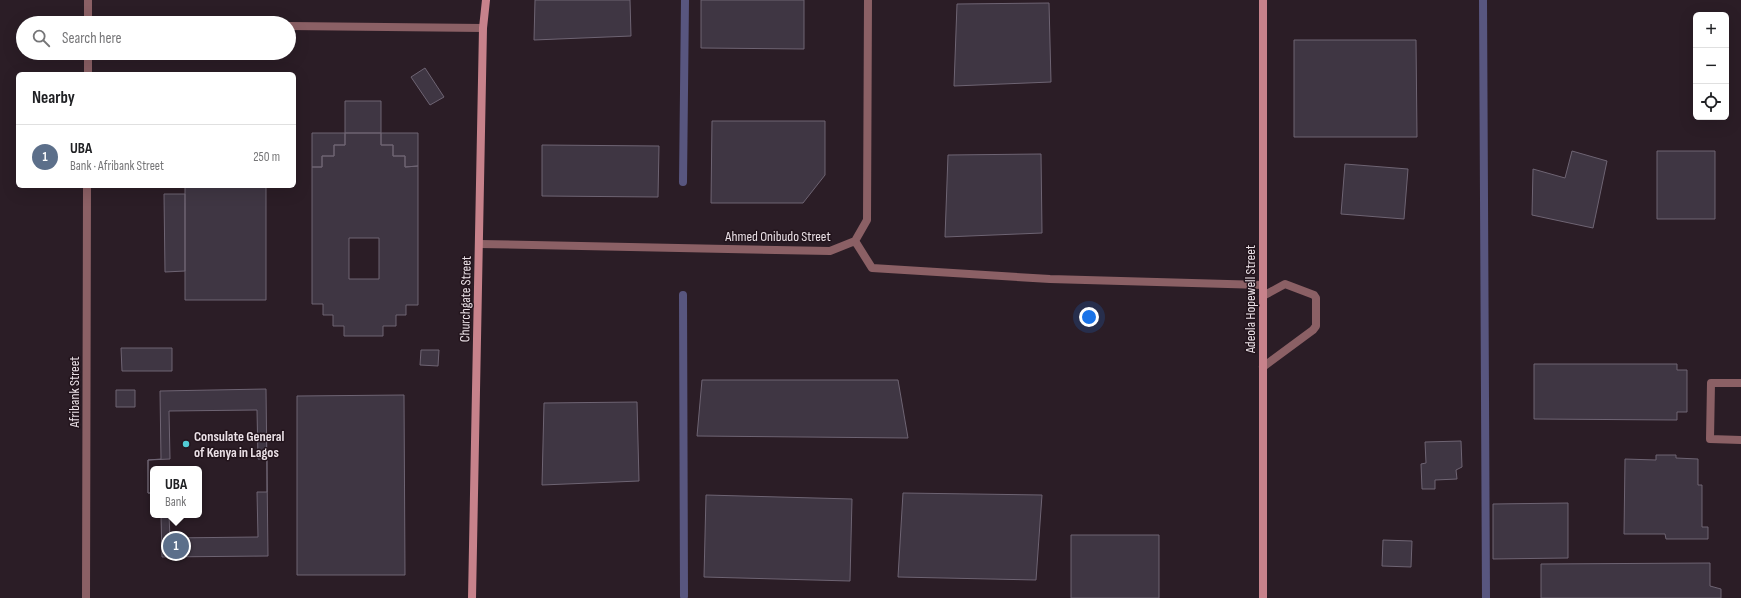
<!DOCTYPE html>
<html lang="en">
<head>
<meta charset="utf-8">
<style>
  :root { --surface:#fff; --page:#f2f2f2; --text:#202124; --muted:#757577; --line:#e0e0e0; --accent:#1a73e8 }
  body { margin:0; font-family:"Sofia Sans Condensed",sans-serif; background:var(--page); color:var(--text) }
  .controls { position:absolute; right:12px; top:12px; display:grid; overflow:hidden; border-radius:6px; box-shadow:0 4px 16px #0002 }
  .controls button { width:36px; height:36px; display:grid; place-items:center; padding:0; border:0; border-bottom:1px solid var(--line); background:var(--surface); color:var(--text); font:20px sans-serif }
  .you { position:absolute; left:1089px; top:317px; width:14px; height:14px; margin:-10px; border:3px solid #fff; border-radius:50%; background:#1a73e8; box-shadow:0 0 0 6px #1a73e833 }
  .badge { display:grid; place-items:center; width:26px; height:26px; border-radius:50%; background:var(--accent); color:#fff; font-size:13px; font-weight:700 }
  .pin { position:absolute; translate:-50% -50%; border:2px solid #fff; box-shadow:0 1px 4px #0006 }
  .popup { position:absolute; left:150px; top:466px; width:52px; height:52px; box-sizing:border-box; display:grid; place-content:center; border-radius:6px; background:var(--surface); filter:drop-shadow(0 1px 3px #0005); font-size:13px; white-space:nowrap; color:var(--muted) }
  .popup b { font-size:15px; color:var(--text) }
  .popup::after { content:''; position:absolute; left:50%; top:100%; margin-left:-8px; border:8px solid transparent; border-top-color:var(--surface) }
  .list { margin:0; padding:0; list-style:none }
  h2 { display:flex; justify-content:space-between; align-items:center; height:52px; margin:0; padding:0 16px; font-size:17px }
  h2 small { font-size:13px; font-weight:400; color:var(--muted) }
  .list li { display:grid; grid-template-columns:26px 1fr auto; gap:12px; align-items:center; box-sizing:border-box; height:64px; padding:0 16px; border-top:1px solid var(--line) }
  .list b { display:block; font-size:15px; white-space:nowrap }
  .list p { margin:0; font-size:13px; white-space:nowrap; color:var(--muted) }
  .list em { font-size:13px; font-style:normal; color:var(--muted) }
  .icon { flex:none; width:22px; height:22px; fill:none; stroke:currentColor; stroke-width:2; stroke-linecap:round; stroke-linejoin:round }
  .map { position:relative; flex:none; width:1741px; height:598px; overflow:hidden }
  .search { position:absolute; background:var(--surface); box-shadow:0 4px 16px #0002; left:16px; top:16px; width:280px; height:44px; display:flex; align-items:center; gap:10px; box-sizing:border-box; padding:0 14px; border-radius:22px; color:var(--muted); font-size:15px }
  .panel { position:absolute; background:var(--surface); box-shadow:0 4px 16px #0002; left:16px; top:72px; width:280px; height:116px; border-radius:6px }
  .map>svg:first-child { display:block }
</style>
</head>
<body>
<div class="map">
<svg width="1741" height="598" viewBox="0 0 1741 598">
  <rect width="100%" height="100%" fill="#2b1d26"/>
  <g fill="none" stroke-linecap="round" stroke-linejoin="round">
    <path stroke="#58567f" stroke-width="8" d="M1483,0L1486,598
      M683,182L685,0
      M683,295L684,596"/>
  </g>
  <path fill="#3f3643" stroke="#6e6473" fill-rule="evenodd" d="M535,0H630L631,36L534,40Z
    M701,0H804V49L701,48Z
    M1049,3L1051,82L954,86L957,4Z
    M1294,40H1416L1417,137H1294Z
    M425,68L444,97L430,105L411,77Z
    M345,101H381V133H345Z
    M712,121H825V175L803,203H711Z
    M312,133H345V145H334V156H322V167H312Z
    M345,133H381V145H393V156H405V167L418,166V305H406V315H396V326H383V336H344V326H333V315H323V304H312V167H322V156H334V145H345ZM349,238H379V279H349Z
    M381,133H418V166L405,167V156H393V145H381Z
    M542,145L659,146L658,197L542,196Z
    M1572,151L1607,161L1593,228L1532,215L1533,169L1565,178Z
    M1657,151H1715V219H1657Z
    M1041,154L1042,233L945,237L948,155Z
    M1345,164L1408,169L1404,219L1341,214Z
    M185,186H266V300H185Z
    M164,194H185V271L165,272Z
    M121,348H172V371H122Z
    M421,350H439L438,366L420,365Z
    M1534,364H1677V370H1687V412H1677V420L1534,419Z
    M702,380H898L908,438L697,436Z
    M266,389L268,556L162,557L161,515H199V469H153V493H148V460L161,459L160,391Z
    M116,390H135V407H116Z
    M404,395L405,575H297V396Z
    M637,402L639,481L542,485L544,403Z
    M257,410L258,459H267V492H257L258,537L170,538L169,515H199V469H153V493H148V460L170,459L169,411Z
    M1461,441L1462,467L1456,470L1457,479L1435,480V489H1422L1421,464L1426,463L1425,442Z
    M1656,455H1676V458L1698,459V485H1702V527H1708V539H1666L1665,534H1624L1625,459L1656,460Z
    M903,493L1042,495L1036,580L898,577Z
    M706,495L852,499L850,581L704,577Z
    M1568,503V558L1493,559V504Z
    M1071,535H1159V598H1071Z
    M1383,540L1412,541L1411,567L1382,566Z
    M1710,563V586L1721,589V598H1541V564Z"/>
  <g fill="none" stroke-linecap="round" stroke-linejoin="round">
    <path stroke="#8b6065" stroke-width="8" d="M1263,296L1285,284L1314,295L1316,298V326L1313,330L1263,367
      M1741,383H1711L1710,439L1741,440"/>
    <path stroke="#8b6065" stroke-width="8" d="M88,0V23
      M289,26L483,28
      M88,74V53
      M855,241L872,268L1050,279L1263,285
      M479,244L830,251L855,241L867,220L868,0
      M86,598L87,186"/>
    <path stroke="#c7828b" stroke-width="8" d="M472,598L483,28L486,0
      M1263,598V0"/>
  </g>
  <circle fill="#52ccd5" stroke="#22141c" stroke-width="1.5" cx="186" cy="444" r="4"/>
  <g text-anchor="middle" stroke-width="3" stroke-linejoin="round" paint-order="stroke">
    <g font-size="14" fill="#eae0e6" stroke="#22141c">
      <text x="778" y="241">Ahmed Onibudo Street</text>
      <text transform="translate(465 299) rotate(-89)" y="5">Churchgate Street</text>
      <text transform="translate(1250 299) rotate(-90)" y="5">Adeola Hopewell Street</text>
      <text transform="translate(74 392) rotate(-90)" y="5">Afribank Street</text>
    </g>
    <g font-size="14" font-weight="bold" fill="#eae0e6" stroke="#22141c" text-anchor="start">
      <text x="194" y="441">Consulate General<tspan x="194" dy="16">of Kenya in Lagos</tspan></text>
    </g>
  </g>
</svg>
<div class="controls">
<button>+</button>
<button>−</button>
<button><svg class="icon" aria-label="locate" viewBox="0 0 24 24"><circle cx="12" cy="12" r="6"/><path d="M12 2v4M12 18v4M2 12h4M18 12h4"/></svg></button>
</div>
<div class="you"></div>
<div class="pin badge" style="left:176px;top:546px;background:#5c6f8a">1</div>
<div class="popup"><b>UBA</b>Bank</div>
<div class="search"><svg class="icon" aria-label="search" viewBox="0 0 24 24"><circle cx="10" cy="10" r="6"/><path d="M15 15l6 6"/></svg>Search here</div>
<section class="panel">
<h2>Nearby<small></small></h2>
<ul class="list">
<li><span class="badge" style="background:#5c6f8a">1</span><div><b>UBA</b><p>Bank · Afribank Street</p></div><em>250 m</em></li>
</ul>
</section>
</div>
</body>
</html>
